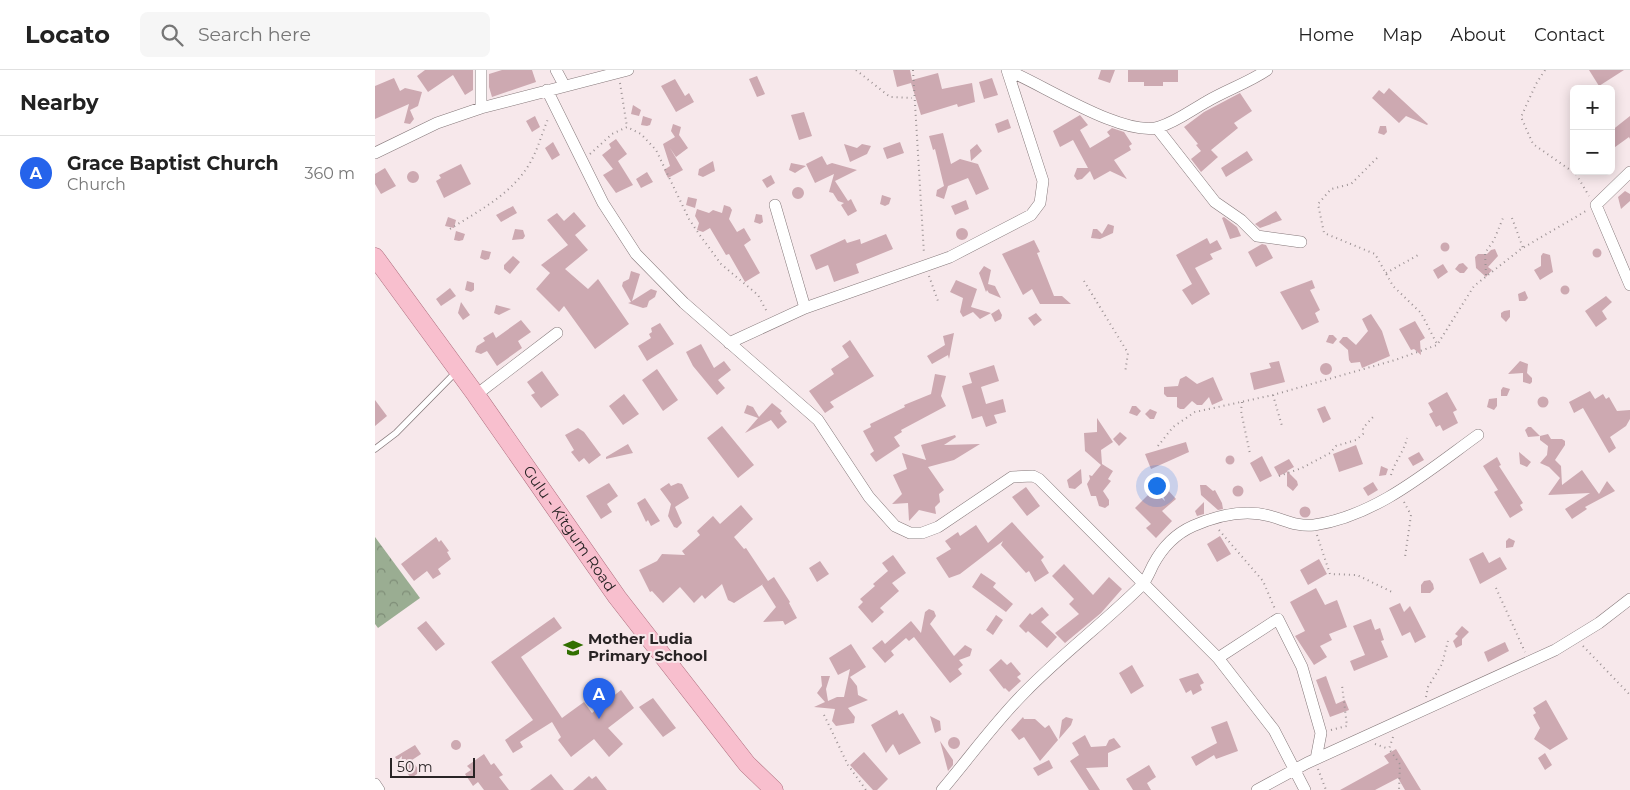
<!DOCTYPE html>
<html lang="en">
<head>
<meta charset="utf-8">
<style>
  :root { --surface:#fff; --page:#f6f6f6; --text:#222; --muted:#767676; --line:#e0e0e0; --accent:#2563eb }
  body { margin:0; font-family:Montserrat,sans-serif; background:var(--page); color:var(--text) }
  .controls { position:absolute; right:15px; top:15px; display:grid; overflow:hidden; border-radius:8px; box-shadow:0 2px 12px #0003 }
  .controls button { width:45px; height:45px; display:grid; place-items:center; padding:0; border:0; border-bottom:1px solid var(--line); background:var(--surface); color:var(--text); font:25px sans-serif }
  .scale { position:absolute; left:15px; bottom:12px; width:85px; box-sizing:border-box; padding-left:5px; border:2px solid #292425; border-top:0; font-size:14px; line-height:18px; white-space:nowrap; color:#292425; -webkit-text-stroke:4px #f7e8eb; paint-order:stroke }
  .you { position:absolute; left:781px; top:415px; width:18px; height:18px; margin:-12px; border:4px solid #fff; border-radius:50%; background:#1a73e8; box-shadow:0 0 0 8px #1a73e833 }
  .badge { display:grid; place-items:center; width:32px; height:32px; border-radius:50%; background:var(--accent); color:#fff; font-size:16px; font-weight:700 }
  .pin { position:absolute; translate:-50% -41px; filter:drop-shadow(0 1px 2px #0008) }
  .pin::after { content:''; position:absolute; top:26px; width:18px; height:15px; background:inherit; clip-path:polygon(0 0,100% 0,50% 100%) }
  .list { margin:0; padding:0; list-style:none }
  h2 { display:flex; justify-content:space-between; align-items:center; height:65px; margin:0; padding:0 20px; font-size:21px }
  h2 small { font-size:16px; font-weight:400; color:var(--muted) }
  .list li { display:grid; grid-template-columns:32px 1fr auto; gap:15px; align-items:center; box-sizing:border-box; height:75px; padding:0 20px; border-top:1px solid var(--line) }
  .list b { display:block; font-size:19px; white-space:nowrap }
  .list p { margin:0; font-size:16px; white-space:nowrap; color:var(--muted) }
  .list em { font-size:16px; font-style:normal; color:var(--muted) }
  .icon { flex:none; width:28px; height:28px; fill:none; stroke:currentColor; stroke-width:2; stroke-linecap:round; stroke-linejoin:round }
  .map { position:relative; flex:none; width:1255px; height:720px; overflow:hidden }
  header { display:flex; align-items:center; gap:30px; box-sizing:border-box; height:70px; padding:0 25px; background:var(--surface); border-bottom:1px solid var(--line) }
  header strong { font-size:24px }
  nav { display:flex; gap:28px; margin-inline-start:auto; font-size:18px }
  .search { width:350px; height:45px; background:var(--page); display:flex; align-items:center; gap:12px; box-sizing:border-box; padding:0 18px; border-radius:8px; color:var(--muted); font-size:19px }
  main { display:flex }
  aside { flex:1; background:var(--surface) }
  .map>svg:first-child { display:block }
</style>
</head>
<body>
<header>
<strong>Locato</strong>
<div class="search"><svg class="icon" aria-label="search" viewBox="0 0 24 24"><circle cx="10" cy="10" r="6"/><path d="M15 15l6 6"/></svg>Search here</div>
<nav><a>Home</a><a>Map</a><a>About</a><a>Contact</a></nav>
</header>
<main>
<aside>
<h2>Nearby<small></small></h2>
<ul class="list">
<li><span class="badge">A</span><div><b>Grace Baptist Church</b><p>Church</p></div><em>360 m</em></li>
</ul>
</aside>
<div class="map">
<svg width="1255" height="720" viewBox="0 0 1255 720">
  <defs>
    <pattern id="forest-crowns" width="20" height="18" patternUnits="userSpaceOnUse" patternTransform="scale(1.25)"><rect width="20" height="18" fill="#9aad92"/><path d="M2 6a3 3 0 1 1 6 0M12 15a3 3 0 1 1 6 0" fill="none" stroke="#7e8d77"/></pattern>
  </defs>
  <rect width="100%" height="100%" fill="#f7e8eb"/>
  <path fill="url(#forest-crowns)" d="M0,467L45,528L3,558L0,554Z"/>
  <path fill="#cda9b1" d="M50,0H98V20L90,25L78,5L53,22L42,6Z
    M127,0H157L161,12L117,27L114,17V4Z
    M518,0H535L537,10L563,3L567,19L597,13L600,32L583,37L582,34L546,45L536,13L522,17Z
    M726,0H740L735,13L723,9Z
    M753,0H803V12H788V16H769V12H753Z
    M1214,0H1249L1224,16Z
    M382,6L390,24L382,27L374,9Z
    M19,8L25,21L30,18L47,22L43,36L35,40L39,49L35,54L29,53L34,34L0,49V16Z
    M617,8L623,25L609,29L604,12Z
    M300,9L310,26L314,23L319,32L301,42L286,16Z
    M1014,18L1053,54L1052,55L1031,46L1024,53L997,28L1004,20L1009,24Z
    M865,23L877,41L859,53L863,58L836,80L843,87L826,102L816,89L826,81L821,75L823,74L809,57L829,42Z
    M258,35L266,40L264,46L256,44Z
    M429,42L437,66L424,70L416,45Z
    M705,45L713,55L705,60L715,78L735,66L732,62L737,58L749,62L757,74L754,76L756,80L739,90L752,109L735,101L719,110L715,101L707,109L702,110L699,106L702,98H713L698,70L685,77L678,61Z
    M160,46L165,57L157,62L151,51Z
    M268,46L277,49L275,55L272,56L266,55Z
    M1255,46V69L1254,67L1236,80V61Z
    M633,49L636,58L623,63L620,54Z
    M298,54L306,57L304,65L313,78L301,87L295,78L308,100L293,108L289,100L295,96L288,74L300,67L296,61Z
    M1005,56H1011L1012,62L1009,65L1003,63Z
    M568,63L576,94L585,89L603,94L614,119L601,125L593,108L573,116L569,129L561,126L562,120L569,116L560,79L558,80L554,66Z
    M241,69L252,84L243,91L258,115L241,123L228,105L238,99L227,85L236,78L234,74Z
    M178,72L185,85L177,90L170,78Z
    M525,72L529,83L512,89L508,78Z
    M469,74L482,78L487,74L496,76L492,84L475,92Z
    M602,74L607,81L596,91L595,80Z
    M872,81L878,90L851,107L846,98Z
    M447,86L452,95L457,93L482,100L460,111L473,131L476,129L482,141L473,146L466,135L469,133L463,131L458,123L454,122L459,104L440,113L431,94Z
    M338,91L340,101L328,107L323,105L324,99Z
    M416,93L431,96L420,103L414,100Z
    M86,94L96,114L69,128L61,111L66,108L64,105Z
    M10,98L21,116L6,124L0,114V104Z
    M32 107a6 6 0 1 1 12 0a6 6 0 1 1-12 0Z
    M272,102L278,112L266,118L261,109Z
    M396,105L400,113L392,118L387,110Z
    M417 123a6 6 0 1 1 12 0a6 6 0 1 1-12 0Z
    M1250,121L1255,124V131L1246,139L1243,127Z
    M507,125L516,128L514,134L510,136L505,134Z
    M313,127L322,129L320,138L311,135Z
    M591,130L594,139L580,145L576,136Z
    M349,135L355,137L357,140L354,149L362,162L369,158L376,170L369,175L385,203L370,212L354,184L351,185L335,158L328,162L322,160L324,153L320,146L322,139L334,143L338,140L347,143Z
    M138,136L142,143L126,152L121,145Z
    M901,141L907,150L885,158L880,154Z
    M199,142L211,156L200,165L213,180L190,199L213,219L223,209L254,254L220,279L189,236L184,242L161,219L175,203L166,195L193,175L172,150L182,143L189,151Z
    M381,144L387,145L388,152L385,154L379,152Z
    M73,147L81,150L79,158L70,156Z
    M849,147L862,157L866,166L855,169L847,148Z
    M733,154L739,156L738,163L725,169L716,168L718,159H722L727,164Z
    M581 164a6 6 0 1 1 12 0a6 6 0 1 1-12 0Z
    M140,159L148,160L150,166L148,169L137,170Z
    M81,161L90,164L88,170L84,171L79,170Z
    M511,164L518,179L481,194L484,203L459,212L453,195L441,200L435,185L470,169L472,173L485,169L486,174Z
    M832,168L835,174L842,170L847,179L835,184L838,189L820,198L835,224L817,235L807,220L817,214L801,185Z
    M659,170L665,182L662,183L679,226H687L696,234H665L657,219L648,225L627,184Z
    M1065.5 177a4.5 4.5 0 1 1 9 0a4.5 4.5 0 1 1-9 0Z
    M887,174L891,175L898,188L881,197L873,182Z
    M1217.5 183a4.5 4.5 0 1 1 9 0a4.5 4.5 0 1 1-9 0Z
    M1120,179L1123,186L1113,197L1117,200L1111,207L1101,198L1100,187L1103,184H1112L1116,180Z
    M107,180L116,182L114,189L110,190L105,188Z
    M1168,183L1175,185L1178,202L1165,210L1159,200L1166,196V186Z
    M138,186L145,192L135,204L129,199V195Z
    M1088,193L1093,198L1089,203H1085L1080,199L1084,194Z
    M1068,194L1073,202L1063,209L1058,200Z
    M609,196L616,200L613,214L620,216L626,228L614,223L612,220L611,222L604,203Z
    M256,201L265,204L257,231L276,219L282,221L280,227L274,231L272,237L268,238L253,233L256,232L247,216L248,212L254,209Z
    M581,210L602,219L596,237L616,243L605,249L598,242L588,247L585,242L588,228L575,222Z
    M937,210L940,218L935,220L945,240L940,243L944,252L927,260L905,222Z
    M92,211L99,213V220L96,222L90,220Z
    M1185.5 220a4.5 4.5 0 1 1 9 0a4.5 4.5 0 1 1-9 0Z
    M75,218L81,226L66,236L61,229Z
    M1150,221L1153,228L1150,231H1144L1143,224Z
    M1231,226L1237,232L1227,241L1232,249L1221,257L1210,241Z
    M86,232L95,245L88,250L83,243Z
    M121,235L136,239L124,245L119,243Z
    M624,239L627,245L626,249L620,252L616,244Z
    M1135,240V247L1131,252L1126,247V243L1129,241Z
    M661,243L667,250L659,256L653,248Z
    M996,244L1007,261L1015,286L987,298L985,292L976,293L974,290L973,280L964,272L968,267H972L981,275L993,261L987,249Z
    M146,250L156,262L143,271L147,278L122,296L112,281L106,284L100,282L102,276L110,271L108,268L118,262L121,268Z
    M1040,251L1050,268L1045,271L1046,285L1039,279L1036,280L1024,259Z
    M285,253L299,274L272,291L263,276L276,268L274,264L277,262L276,258Z
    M579,263L574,289L573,285L557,294L552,286L570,275L568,266Z
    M954,265H958L962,269L958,274L951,272Z
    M475,270L499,306L455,332L459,337L450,343L434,321L459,304L456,299L474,287L467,276Z
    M326,274L339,298L349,291L356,300L343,310L350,318L342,325L318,296L311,282Z
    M904,291L910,312L879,320L875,303L896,298L894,293Z
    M1145,291L1153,294L1152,303L1157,308V312L1155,314L1148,312V303L1133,304Z
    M945 299a6 6 0 1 1 12 0a6 6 0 1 1-12 0Z
    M619,295L624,311L606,317L611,334L628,329L631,342L619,345L622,353L611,357L607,346L597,349L587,316L597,313L594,303Z
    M282,299L303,330L288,341L267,310Z
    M167,301L184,325L166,338L156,325L160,323L152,312Z
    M560,304L571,306L566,326L571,336L526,360L527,362L519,367L525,376L501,392L495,384L499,381L488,361L496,357L495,354L530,337L529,335L556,324Z
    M811,306L822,314L838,307L848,330L837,335L834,327L827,335H822L817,331L809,339H805L802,337V327H792L789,324V317L803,316L805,309Z
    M1128,317L1135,319L1132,326H1126V320Z
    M1215,321L1220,329L1228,324L1231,329L1234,327L1242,341L1255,340V349L1251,356L1235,367L1241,378L1234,383L1208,338L1199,343L1194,332Z
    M1072,322L1082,340L1078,342L1083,353L1068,361L1065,355L1061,357L1054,344L1058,342L1053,333Z
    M249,324L264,344L248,355L234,336Z
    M1162.5 332a5.5 5.5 0 1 1 11 0a5.5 5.5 0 1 1-11 0Z
    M1122,328V336L1119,340L1112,337L1114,329Z
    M0,330L12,346L0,356Z
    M397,333L407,341L405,343L412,352L403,359L396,350L370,363L383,348L369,343L372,335L378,337L384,347Z
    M757,336H761L766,341L762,346L754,343Z
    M950,336L956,349L948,353L942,339Z
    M775,339L782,342L779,349H775L770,344Z
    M722,348L738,372L726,380L727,394L738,401L733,409L736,411L728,421L734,430V435L730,438L724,436L721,426H716L712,414L715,409L714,405L717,406L726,395L710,381L709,363L722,362Z
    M347,356L379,395L363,408L332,368Z
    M1153,357H1156L1165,366L1173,364L1176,369H1187L1190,371V375L1180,390L1186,396L1187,415L1207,400L1224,424L1232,411L1240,421L1210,437L1212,439L1197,449L1190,439L1215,423L1173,425L1185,408L1174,397L1165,393L1172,385L1173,376L1165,370V366L1153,367L1150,360Z
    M203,358L209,362L226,385L214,394L209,388L204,392L196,382L199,380L190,365Z
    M745,362L752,368L744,376L738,369Z
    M580,365L581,367L569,375L605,374L579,390L553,397L569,420L564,424L565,432L560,437L561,444L544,440L534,451L533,433L517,434L527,424L518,405L532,399L527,383L551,390L546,375Z
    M811,372L814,382L776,399L770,384Z
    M253,374L258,383L231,389V387Z
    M981,375L988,394L964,402L958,384Z
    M1044,382L1049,390L1038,396L1033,388Z
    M1144,382L1156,392L1152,397L1145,394Z
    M850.5 390a4.5 4.5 0 1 1 9 0a4.5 4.5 0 1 1-9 0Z
    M887,386L897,406L885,412L875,393Z
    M1122,387L1126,395L1124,396L1148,433L1145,435L1148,440L1135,448L1119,422L1123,420L1108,396Z
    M914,389L919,397L912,401L922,411L923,415L918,421L912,416V402L904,406L899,397Z
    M1006,396L1013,399L1011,405L1004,406Z
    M706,399L707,413L700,419L694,418L692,410Z
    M782,408L801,429L787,441L797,451L781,468L771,458L776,454L760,438L778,420L790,431Z
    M998,412L1003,420L993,426L988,418Z
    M234,413L243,426L232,434L237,442L226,449L211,426Z
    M294,413L296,416L303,413L307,414L314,428L300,437L307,453L302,458L299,457L293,446L296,434L285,419Z
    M825,415H831L838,421L840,420L847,433L848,439L843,440L826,425Z
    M857.5 421a5.5 5.5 0 1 1 11 0a5.5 5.5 0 1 1-11 0Z
    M651,417L665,436L652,446L637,427Z
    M270,428L285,451L276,456L273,450L271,452L262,433Z
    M829,432V444L822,446L820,441Z
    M366,435L378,449L359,467L369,479L371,478L393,511L359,533L353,530L347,514L330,529L327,525L319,533L305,517L288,533L277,521L275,522L264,500L282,491L287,484L310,485L307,481L325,465L322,461L338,446L345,454Z
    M924.5 442a5.5 5.5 0 1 1 11 0a5.5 5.5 0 1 1-11 0Z
    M637,452L669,487L666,490L674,503L660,512L654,501L651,503L626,475L628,471L585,504L574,508L561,488L576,479L570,471L583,462L585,466L601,455L613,473Z
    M845,466L856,484L842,492L832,474Z
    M61,467L64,472L66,470L74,481L72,482L76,489L63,499L66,504L58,509L52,501L39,511L26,494Z
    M1134,468L1140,471L1138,477L1131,478V471Z
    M1108,482L1114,493L1125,487L1132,499L1105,514L1094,489Z
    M518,485L531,503L517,513L524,521L505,538L509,542L497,553L483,537L488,532L485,529L500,516L498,514L513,501L507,493Z
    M944,489L952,504L933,515L925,500Z
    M445,491L454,504L442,512L434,498Z
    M689,494L718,525L734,507L747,519L726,543L690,573L680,563L704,544L694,534L699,529L677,506Z
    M606,503L621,513L618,517L638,534L631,542L597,517Z
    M399,507L415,532L414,533L422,548L410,555L408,551L388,552L401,537L387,515Z
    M1055,510L1058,514L1059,519L1055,523H1046V515L1049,511Z
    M941,518L950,535L962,530L972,557L954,564L957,570L945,576L952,587L939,595L920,566L930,561L915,532Z
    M1025,533L1029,542L1035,536L1051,567L1040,573L1035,562L1027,566L1014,538Z
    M667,537L674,545L666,552L682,567L672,578L653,561L651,563L644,556L655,543L657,545Z
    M554,539L559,541L561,546L555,554L579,586L590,575L597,579L595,586L584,590L588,595L583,599L587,604L575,613L539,567L534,571L531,568L516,581L519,585L510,593L497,578L507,570L510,574L536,551L546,563L550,542Z
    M621,545L628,550L618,565L611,560Z
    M179,547L187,558L146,587L187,648L209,632L217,643L246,620L259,638L233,658L248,674L234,687L219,669L196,687L183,670L186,667L177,652L145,672L148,677L138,683L130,670L158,650L116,592Z
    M996,549L1000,560L1005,558L1009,570L1006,571L1013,587L979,601L975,591L990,585L978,556Z
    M51,551L70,574L61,581L42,558Z
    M1087,556L1094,562L1087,569V575L1081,578L1078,571L1083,566L1080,564Z
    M1130,572L1134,581L1113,592L1109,582Z
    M476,574L491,597L475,607L482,616L483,625L493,630L473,638L480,647L479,653L461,656L457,651L460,639L439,637L450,632L442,623L447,616L446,606H455L451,619L453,631L462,627H469L475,599L463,605L454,588Z
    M626,589L632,595L636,592L646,604L642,607L646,611L634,622L630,618L629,619L614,600Z
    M757,595L769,616L756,624L744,603Z
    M823,603L829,613L825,615L827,620L818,625L816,620L811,623L804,609Z
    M951,606L961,634L970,630L974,640L955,647L941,610Z
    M278,628L301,658L288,667L264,637Z
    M1171,630L1193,669L1175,680L1159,669L1165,658L1158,645L1161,643L1158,638Z
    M522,640L524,645L528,643L546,673L524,685L518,674L511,683L496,655Z
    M555,646L565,651L566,660L560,663Z
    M648,647L649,649H660L670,658L674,655L683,670L665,691L649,667L644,670L636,660Z
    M691,647L698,649L696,655L684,669L687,650Z
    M852,651L863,681L841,689L839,685L821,696L816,687L842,673L836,657Z
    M710,665L716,677L731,676L734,670L739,668L746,677L733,683V697L711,698L725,720H714L695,691L704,685L697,673Z
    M573 673a6 6 0 1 1 12 0a6 6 0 1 1-12 0Z
    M76 675a5 5 0 1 1 10 0a5 5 0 1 1-10 0Z
    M565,671L578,690V695L573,701Z
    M40,675L46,684L37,690L45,702L36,708L20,687Z
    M1021,679L1046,720H1030L1023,708L1000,720H965L1014,693L1009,686Z
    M489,682L513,709L502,720H498L475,695Z
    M1170,683L1177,695L1170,700L1163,688Z
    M109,684L116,695L119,693L128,705L124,707L134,720H109L103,712L98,716L90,704L96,700L92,696Z
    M674,690L678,698L663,706L658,698Z
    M774,695L781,707L772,713L776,720H758L751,709Z
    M176,704L189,720H155Z
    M214,706L217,709L221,706L232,720H198Z"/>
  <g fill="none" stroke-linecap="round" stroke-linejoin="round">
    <g stroke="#85787a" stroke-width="7">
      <path id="lane" d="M0,379L21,363L82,301"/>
    </g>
    <g stroke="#85787a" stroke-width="12">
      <path id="street" d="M181,0L189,15
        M632,0C667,14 749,68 784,57C801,52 815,41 831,32C851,20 873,13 892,0
        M172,20L228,133L261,184L309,233L443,350L494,427L520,456L535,463H547L563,457L637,407L658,406L664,409L843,588L899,660L930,720
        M106,38L253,0
        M782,58L840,132L866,150L882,166L926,172
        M0,83L62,53L106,38V0
        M1255,102L1221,135L1255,215
        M400,135L430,238
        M354,273L430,238L575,187L656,145L665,133L668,111L632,0
        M101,325L182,263
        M843,588L903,549L927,597L946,663L941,689
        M0,714L4,720
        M567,720C595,687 620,652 650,622C687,584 730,552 767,515C772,509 775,501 778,495C787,478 800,464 818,456C841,446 870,439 895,446C910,450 922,457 939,455C1001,446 1053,401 1103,365
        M882,720L932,693L1180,580L1224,553L1255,529"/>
    </g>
    <g stroke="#ad6d7d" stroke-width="19">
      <g id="primary">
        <path id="s1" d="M0,187L101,325L242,527L372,694L399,720"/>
      </g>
    </g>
    <path stroke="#9c9294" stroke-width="2" stroke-dasharray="1 4" stroke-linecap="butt" d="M481,0L515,27L537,28
      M538,0L549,184
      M1170,0L1161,14L1146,47L1158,74L1201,104L1214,126
      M245,13L252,57
      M215,84L237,64L252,57L266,64L281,80L314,149L324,164L346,194L383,225L392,242
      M1002,88L976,114L956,119L943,134L949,163L1000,184L1018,216L1046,243L1062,274
      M1137,148L1148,178
      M75,159C105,140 137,124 155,93C163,79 167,63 173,49
      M1011,203L1045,184
      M1111,205L1110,183L1119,170L1128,148
      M554,206L564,234
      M709,211L753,283L750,303
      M898,325L907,356
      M867,332L866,341L875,384
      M783,376L798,357L820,342L898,325L1020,290L1062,275L1099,216L1146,179L1211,141
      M1016,405C1020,391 1029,382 1032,368
      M904,406L927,398L955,383L961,376L981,370L988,364V358L998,347
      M1029,432L1036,445L1030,487
      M844,460L888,511L900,539
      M942,465L955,504L982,505L1017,522
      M1121,518L1150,582
      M1208,576L1255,625
      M1051,627L1053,617L1067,594L1074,567
      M449,645L473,695L491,720
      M956,660L972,656L967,615
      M1018,667L1014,679L1025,694L1024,720
      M1000,674L1014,679
      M943,699L951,720"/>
    <use href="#lane" stroke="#fff" stroke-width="5.5"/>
    <use href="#street" stroke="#fff" stroke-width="11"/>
    <use href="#primary" stroke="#f8bfce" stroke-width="18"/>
  </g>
  <defs>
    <g id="school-bare" transform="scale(1.5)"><path d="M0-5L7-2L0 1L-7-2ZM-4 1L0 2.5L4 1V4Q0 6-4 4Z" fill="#316f00" stroke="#f7e8eb" stroke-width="2.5" paint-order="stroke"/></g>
  </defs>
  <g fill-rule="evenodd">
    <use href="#school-bare" x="198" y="578"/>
  </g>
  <g text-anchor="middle" stroke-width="4" stroke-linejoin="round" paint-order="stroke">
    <g font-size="15" fill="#292425" stroke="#f7e8eb">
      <text dy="5" stroke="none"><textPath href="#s1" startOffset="334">Gulu - Kitgum Road</textPath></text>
    </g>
    <g font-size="15" font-weight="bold" fill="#292425" stroke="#f7e8eb" text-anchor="start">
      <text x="213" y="574">Mother Ludia<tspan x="213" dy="17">Primary School</tspan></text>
    </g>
  </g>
</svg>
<div class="controls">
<button>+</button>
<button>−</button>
</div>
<div class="scale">50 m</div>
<div class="you"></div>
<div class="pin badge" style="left:224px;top:649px">A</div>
</div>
</main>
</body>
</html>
